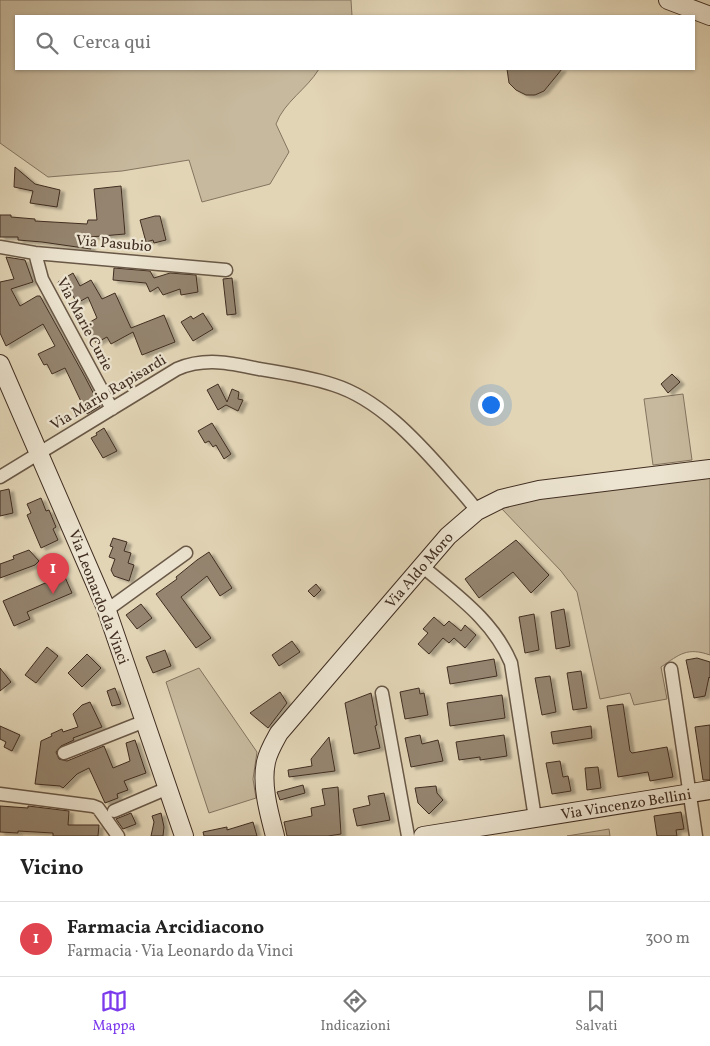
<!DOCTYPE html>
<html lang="it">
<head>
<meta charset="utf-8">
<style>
  :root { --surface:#fff; --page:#f2f2f2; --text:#222; --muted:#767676; --line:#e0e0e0; --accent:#7c3aed }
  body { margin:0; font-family:Vollkorn,serif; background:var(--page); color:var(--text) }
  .you { position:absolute; left:490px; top:404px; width:18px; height:18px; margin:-12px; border:4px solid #fff; border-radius:50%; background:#1a73e8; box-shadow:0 0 0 8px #1a73e833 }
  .badge { display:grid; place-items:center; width:32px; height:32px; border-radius:50%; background:var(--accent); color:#fff; font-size:16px; font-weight:700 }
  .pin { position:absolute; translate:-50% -41px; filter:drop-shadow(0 1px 2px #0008) }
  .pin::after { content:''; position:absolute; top:26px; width:18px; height:15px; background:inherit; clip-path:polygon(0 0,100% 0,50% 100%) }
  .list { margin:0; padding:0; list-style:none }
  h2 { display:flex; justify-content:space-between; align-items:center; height:65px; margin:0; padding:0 20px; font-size:21px }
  h2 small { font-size:16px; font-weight:400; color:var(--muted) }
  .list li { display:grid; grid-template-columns:32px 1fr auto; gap:15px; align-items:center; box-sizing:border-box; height:75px; padding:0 20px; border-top:1px solid var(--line) }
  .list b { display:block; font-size:19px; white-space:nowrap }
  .list p { margin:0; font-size:16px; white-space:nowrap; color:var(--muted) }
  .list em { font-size:16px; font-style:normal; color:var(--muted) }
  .icon { flex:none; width:28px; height:28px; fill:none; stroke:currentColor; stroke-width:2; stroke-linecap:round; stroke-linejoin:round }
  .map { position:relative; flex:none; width:710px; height:836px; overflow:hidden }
  .search { position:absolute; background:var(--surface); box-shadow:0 1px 4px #0004; left:15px; right:15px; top:15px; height:55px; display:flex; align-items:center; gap:12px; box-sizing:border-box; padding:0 18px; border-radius:0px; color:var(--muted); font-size:19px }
  .sheet { height:140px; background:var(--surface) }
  nav { display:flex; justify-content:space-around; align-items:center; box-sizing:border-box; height:70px; border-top:1px solid var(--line); background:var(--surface); font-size:14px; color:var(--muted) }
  nav a { display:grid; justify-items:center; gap:2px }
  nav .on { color:var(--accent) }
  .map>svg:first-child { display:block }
</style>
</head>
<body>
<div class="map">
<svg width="710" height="836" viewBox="0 0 710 836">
  <defs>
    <filter id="shadow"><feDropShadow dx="4.5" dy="2.5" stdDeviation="1" flood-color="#0004"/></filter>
  </defs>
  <rect width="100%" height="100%" fill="#e2d5b6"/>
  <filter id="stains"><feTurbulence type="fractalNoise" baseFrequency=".004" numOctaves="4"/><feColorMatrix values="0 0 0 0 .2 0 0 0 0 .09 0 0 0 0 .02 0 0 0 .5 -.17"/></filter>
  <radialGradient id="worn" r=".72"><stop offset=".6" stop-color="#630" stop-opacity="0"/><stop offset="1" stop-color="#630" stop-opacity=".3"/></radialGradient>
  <path fill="#c7b99d" stroke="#847460" d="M0,0H351L352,16H16V69H319C307,89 284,102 276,124L289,152L270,184L202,202L189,160L122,171L48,177L0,143Z
    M683,394L692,460L653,465L644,399Z
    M710,478V655C687,647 680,654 661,667L667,699L634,705L630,693L600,699L577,592L561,571L502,509L508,506L536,498Z
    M199,668L257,752L253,779L256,798L209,813L166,682Z
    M609,829L610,836H567Z"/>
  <path fill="#95856f" stroke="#412e22" filter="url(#shadow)" d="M507,69H562L544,91L535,95H526L516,90L509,83Z
    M15,167L35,184L60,190L57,207L30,203L33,191L14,187Z
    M121,186L125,234L90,237L91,249L42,242L18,240V237H0V215H11V217L35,219V221L87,224L88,220H97L94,189Z
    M155,216H160L166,240L154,243L153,240L146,242L140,220Z
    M6,257L25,260L33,282L11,289L20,306L37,296H40L85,377L100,406L87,414L65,368L52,374L47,364L44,365L38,354L55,346L43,324L6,346L0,333V282L14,279Z
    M114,268L150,271L154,278L170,273L196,275L198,292L181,295L180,289L163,295L158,287L150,292L146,283L113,280Z
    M73,273L80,286L91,280L102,299L115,293L131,328L164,315L175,342L142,355L133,332L111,344L107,337L96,343L85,325L97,318L88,297L77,303L70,291L65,294L58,282Z
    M232,278L236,314L227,315L223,279Z
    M203,313L213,329L193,341L181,322L191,316L193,319Z
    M672,374L680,382L668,393L661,384Z
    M218,384L227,402L232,389L239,392L238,399L243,400L238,411L226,405L218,410L207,390Z
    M212,423L231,454L224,459L216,445L213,447L209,441L205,443L198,431Z
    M104,428L117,451L103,458L91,438L97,435L96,433Z
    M9,489L13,513L0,516V491Z
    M41,498L46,511L49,510L56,527L53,529L58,540L41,548L27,515L31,513L27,504Z
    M113,538L127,542L124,551L131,553L128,563L134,565L129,581L114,576L111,570L115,559L109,557L113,547L110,546Z
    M516,540L549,575L531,593L513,572L479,598L465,579Z
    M29,550L39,561L35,565L0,578V564L14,559L13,556Z
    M209,552L232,588L220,596L207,576L181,597L211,638L196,648L156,594L177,579L176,577L197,560Z
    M64,575L72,593L27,612L30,619L14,626L3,601Z
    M316,584L321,590L314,597L308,591Z
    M141,604L152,618L137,629L126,615Z
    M564,609L570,646L556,649L551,612Z
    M534,614L539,650L525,653L519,617Z
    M434,617L444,626L449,621L461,631L465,625L476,635L465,648L454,638L449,643L443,638L429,654L418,644L428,633L423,629Z
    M292,641L300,652L279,666L272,655Z
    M47,647L58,656L36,683L25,675Z
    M165,650L171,666L153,673L146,657Z
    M87,654L101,668L82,687L68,673Z
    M697,658L710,662V678L709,677L705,696L694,698L686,660Z
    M494,659L497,676L450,684L447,667Z
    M0,668L11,682L0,691Z
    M581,671L587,708L573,710L567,673Z
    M550,676L556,712L542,715L535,678Z
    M115,688L121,704L112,706L107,691Z
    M419,688L420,694L424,693L428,715L405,719L400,692Z
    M280,692L287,703L268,728L250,713Z
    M371,693L377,725L375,726L380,748L354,754L345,703Z
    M502,695L505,718L450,726L447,703Z
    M90,702L102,727L73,738L74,740L61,746L56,752L59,759L67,761L104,746L113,768L130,761L126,743L135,740L146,773L124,781L128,790L117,794L118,798L105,803L89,768L77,774L63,788L60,786L35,784L41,741L52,736L51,734L62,729L63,732L78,727L73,714L82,705Z
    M623,704L630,751L632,753L667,747L673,777L650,781L648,772L618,777L607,706Z
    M710,725V780H703L695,727Z
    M0,726L20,735L12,751L4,747L6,742L0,739Z
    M591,726L592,738L553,744L551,732Z
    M420,735L422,744L438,740L443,761L411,767L405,738Z
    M504,735L507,756L480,760V757L459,760L456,742Z
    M329,737L335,771L289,777L288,770L312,766L311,759Z
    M560,761L563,777L568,776L571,791L552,794L546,763Z
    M598,767L601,788L587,790L585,768Z
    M303,785L305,793L280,800L277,792Z
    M436,786L437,793L443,800L429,814L418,803L415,788Z
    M338,787L341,834L328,836H287L284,822L312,816L311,808L325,805L322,789Z
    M384,793L390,820L357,826L353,809L370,805L368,796Z
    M0,806L28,808V806L69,811L68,825H99L98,836H53V833L18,831V833L0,832Z
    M681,812L684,829L676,830L677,836H657L654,816Z
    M131,813L136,824L123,829L116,819Z
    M161,813L164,827L163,836H151L154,822L152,816Z
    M253,822L257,836H204L203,832L227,827V830Z"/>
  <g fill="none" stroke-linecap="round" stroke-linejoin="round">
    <g stroke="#695847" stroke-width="15">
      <path id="street" d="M0,247L35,253L226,270
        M35,253L42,279L112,409
        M0,477L177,369C205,357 231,363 259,369C284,373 310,377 334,385C378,399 415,439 445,473C456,486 468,498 477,511
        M422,566C456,595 493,620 511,663L535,818
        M107,610L186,553
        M671,669L696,836
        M382,693L408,836
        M64,753L145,721
        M0,794L93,806L98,808L118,836
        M114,811L168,788"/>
    </g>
    <g stroke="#412e22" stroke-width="20">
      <path id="secondary" d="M668,0L710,16
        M0,364L106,608L184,836
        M275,836C269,813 261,785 266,762C268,752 274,742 279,733L448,536L477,511L501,499L539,490L710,469
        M423,836L710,790"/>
    </g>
    <use href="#street" stroke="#ece4d0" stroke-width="12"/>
    <use href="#secondary" stroke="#ece4d0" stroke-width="18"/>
  </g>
  <g text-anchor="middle" stroke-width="4.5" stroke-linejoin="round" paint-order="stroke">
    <g font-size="15" fill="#412e22" stroke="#ece4d0">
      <text transform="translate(114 243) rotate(5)" y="5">Via Pasubio</text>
      <text transform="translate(85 324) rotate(62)" y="5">Via Marie Curie</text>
      <text transform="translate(108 392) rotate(-31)" y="5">Via Mario Rapisardi</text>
      <text transform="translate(419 570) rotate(-49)" y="5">Via Aldo Moro</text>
      <text transform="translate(99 597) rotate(69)" y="5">Via Leonardo da Vinci</text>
      <text transform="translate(626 804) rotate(-9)" y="5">Via Vincenzo Bellini</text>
    </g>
  </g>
  <rect width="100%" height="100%" filter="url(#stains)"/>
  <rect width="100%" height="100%" fill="url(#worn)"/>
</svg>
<div class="you"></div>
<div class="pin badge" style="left:53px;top:594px;background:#e0444e">1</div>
<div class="search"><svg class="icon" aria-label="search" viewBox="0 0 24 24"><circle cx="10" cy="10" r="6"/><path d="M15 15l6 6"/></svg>Cerca qui</div>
</div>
<section class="sheet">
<h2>Vicino<small></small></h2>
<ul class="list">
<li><span class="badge" style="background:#e0444e">1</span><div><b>Farmacia Arcidiacono</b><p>Farmacia · Via Leonardo da Vinci</p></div><em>300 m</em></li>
</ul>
</section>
<nav>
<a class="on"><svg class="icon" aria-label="map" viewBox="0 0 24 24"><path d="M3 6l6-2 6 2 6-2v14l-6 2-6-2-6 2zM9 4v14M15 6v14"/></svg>Mappa</a>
<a><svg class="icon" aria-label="directions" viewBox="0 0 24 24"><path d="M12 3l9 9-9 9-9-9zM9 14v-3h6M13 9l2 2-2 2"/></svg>Indicazioni</a>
<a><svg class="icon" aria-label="saved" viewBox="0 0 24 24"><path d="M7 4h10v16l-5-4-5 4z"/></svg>Salvati</a>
</nav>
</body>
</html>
